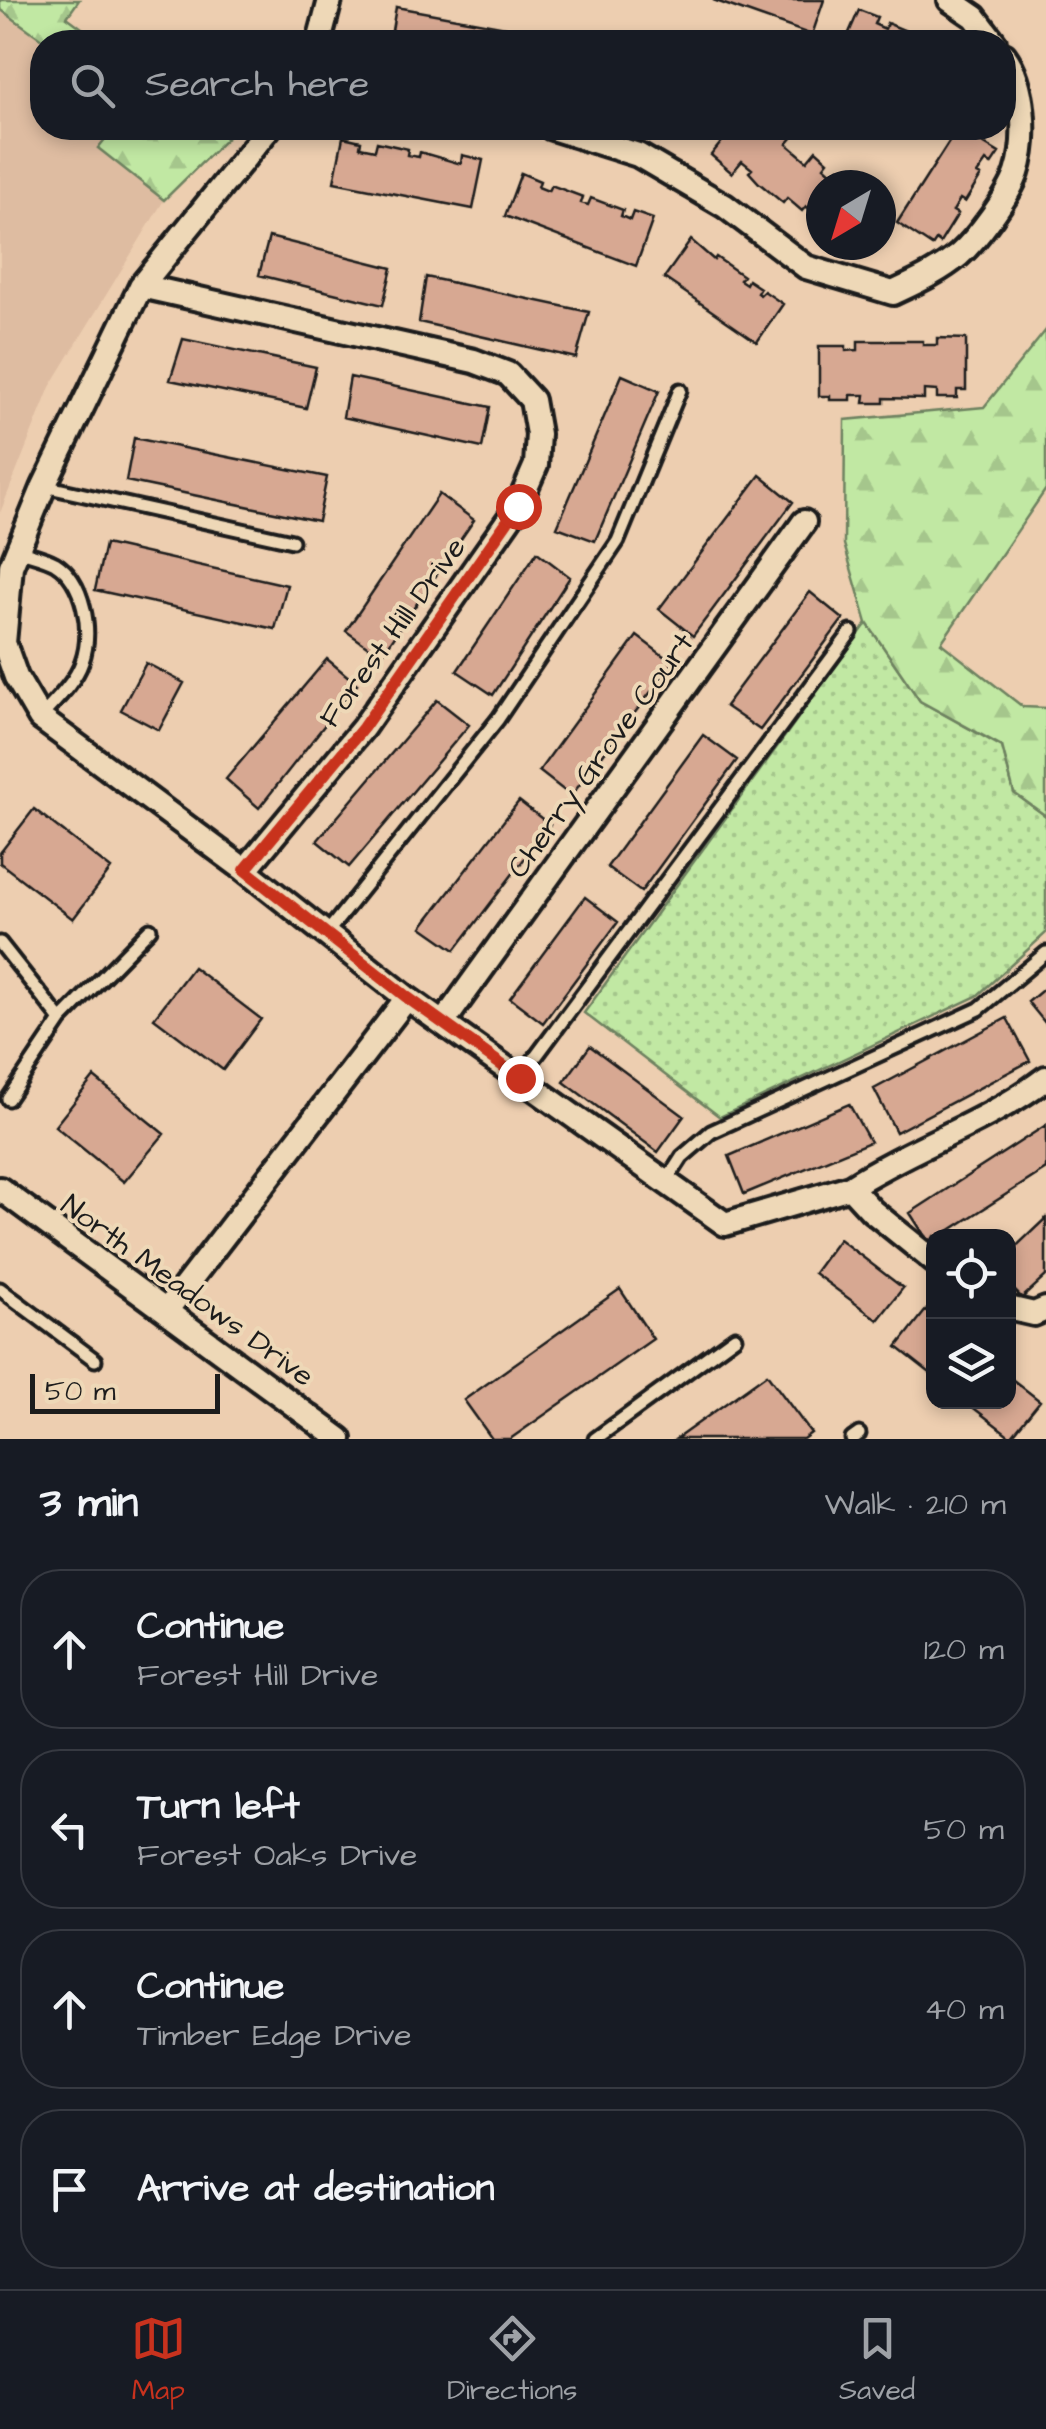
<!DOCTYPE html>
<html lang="en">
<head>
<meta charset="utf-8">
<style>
  :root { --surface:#171b24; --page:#20242c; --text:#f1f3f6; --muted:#9ea1a6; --line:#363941; --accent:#c8321e }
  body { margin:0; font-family:"Architects Daughter",sans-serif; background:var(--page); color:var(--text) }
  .controls { position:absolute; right:30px; bottom:30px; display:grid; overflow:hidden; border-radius:20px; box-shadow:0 5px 15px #0003 }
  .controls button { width:90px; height:90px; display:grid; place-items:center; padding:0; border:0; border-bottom:2px solid var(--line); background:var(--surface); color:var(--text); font:50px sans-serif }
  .compass { position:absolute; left:806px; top:170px; width:90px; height:90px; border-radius:50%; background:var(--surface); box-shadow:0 5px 15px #0003; rotate:218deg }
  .scale { position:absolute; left:30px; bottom:25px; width:190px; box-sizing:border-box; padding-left:10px; border:5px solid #1c1c1c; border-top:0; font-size:28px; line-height:35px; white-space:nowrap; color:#1c1c1c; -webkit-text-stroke:8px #eed8b7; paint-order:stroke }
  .stop { position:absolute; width:30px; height:30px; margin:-22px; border:8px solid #c8321e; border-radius:50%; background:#fff }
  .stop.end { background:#c8321e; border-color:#fff; box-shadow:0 2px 10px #0008 }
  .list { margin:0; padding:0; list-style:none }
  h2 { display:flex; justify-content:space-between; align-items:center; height:130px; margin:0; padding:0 40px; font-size:42px }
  h2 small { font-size:32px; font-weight:400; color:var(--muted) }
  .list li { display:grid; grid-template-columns:65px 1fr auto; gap:30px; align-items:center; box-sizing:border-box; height:160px; margin:0 20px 20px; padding:0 20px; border:2px solid var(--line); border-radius:40px }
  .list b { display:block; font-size:38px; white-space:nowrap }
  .list p { margin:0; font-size:32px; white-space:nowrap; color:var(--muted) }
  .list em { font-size:32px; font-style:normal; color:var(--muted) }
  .icon { flex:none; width:55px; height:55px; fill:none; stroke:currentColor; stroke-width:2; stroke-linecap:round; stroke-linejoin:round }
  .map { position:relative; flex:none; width:1046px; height:1439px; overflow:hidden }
  .search { position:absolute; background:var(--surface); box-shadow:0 5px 15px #0003; left:30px; right:30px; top:30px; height:110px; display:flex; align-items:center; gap:25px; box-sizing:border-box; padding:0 35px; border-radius:40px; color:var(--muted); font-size:38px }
  .sheet { height:850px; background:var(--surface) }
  nav { display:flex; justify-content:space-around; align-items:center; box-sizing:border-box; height:140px; border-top:2px solid var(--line); background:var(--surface); font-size:28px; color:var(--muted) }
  nav a { display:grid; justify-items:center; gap:5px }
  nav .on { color:var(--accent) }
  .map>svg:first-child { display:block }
</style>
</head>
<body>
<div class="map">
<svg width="1046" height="1439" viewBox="0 0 1046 1439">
  <defs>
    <pattern id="grass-dots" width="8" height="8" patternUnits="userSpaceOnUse" patternTransform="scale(2.5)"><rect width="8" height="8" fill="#c1e8a3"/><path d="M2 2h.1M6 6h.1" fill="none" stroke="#a5c68c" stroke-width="1.8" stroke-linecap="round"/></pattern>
    <pattern id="forest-firs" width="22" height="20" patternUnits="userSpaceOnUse" patternTransform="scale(2.5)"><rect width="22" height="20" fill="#c1e8a3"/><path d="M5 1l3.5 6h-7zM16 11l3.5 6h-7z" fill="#a5c68c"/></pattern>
  </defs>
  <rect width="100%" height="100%" fill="#edceb0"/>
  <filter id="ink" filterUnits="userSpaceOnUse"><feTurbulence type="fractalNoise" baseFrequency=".01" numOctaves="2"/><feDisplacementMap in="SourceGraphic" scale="20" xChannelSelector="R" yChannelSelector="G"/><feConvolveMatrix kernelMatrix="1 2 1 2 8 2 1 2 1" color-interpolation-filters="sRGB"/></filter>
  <g filter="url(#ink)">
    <path fill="#debca1" d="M0,9L46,42H42V128H114L98,148L164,200L50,387L0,513Z"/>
    <path fill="url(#grass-dots)" stroke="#6e8260" stroke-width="2.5" d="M867,623L920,701L1002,747L1014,793L1046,816V933L977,996L720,1117L584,1013Z"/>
    <path fill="url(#forest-firs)" stroke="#6e8260" stroke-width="2.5" d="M0,0H79L67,17L101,42H46L0,9Z
      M114,128H213L227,138L164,200L98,148Z
      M1046,330V489L941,643L1023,707L1046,708V816L1014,793L1002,746L920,701L867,623L844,544L845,420L984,407Z"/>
    <path fill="#d7a892" stroke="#1c1c1c" stroke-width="2.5" d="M713,0H824L812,35Z
      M396,7L522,30L520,42H390Z
      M859,10L877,17L874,24L885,29L887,23L918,36L915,42H845Z
      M733,128H765L772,134L782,128L793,137L787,144L807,161L816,150L828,161L824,166L833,174L839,168L854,181L853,185H821V218L806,206L802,211L787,198L783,203L759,183L749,172L752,169L742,161L732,173L711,155Z
      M958,128L999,153L991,165L986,161L977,174L981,176L965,202L960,199L953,211L958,214L940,243L936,240L932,246L897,223Z
      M343,137L361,141L360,147L375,150L377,142L408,149L407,155L419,157L420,152L461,164L462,155L483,160L473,209L334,182Z
      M521,173L540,181L538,187L548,191L551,185L583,197L581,203L588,205L591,198L623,210L621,216L630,220L633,212L653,219L636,266L505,216Z
      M269,237L392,268L383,305L259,275Z
      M691,240L714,260L716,257L743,276L740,280L746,284L748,280L760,288L757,293L760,295L764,291L783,304L757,342L664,278Z
      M426,277L589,312L576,358L419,322Z
      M937,338L966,339V390H957V398H937V391L924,390V399L884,398V403H864L865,395H851V400H830V396H819V346H846V351L858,350V341H923V345H937Z
      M183,339L316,367L306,408L170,380Z
      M622,375L659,391L595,541L557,527Z
      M350,377L490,407L482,448L343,417Z
      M134,438L327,477L318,521L126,481Z
      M760,475L793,502L693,636L659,609Z
      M439,494L474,520L381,656L346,631Z
      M105,544L287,585L275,629L95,590Z
      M537,552L570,577L493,695L457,671Z
      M810,592L843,619L760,730L725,706Z
      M637,636L673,663L571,796L539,771Z
      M327,659L357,684L259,808L226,779Z
      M146,663L184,683L159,730L121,710Z
      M437,700L469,725L349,867L317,841Z
      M703,735L737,760L641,892L607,867Z
      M519,801L550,825L455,950L422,927Z
      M34,809L111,869L73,919L0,863V853Z
      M585,897L618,922L543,1023L510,998Z
      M193,967L261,1019L223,1070L154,1018Z
      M1046,987V1024L1028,1002Z
      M1007,1018L1030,1061L896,1132L874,1089Z
      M590,1046L684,1116L658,1152L564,1082Z
      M94,1077L164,1134L124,1182L55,1126Z
      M849,1104L870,1142L744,1194L729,1156Z
      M1046,1125V1169L941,1236H934L930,1244L910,1213Z
      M1046,1218V1276L1022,1298L1008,1284V1254Z
      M839,1239L903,1288L878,1320L814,1273Z
      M620,1289L653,1339L510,1439H492L464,1400Z
      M926,1310L934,1316V1376L897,1347Z
      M767,1374L811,1433L803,1439H676Z
      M1008,1376L1040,1401L1011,1437L966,1402H1008Z"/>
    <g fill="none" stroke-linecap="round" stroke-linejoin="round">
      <g stroke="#1c1c1c" stroke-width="19">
        <path id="service" d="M44,486L292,541
          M18,550C29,554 44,557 55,563C84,581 93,631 82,662C75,683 54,702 40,718
          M326,934L498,719L618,541L680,390
          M0,943L61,1020L150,929
          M520,1078L851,632
          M8,1099L61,1020
          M666,1182L682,1157L711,1132L979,1009L1046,953
          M0,1289L95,1360
          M595,1439L735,1337
          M852,1439L859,1434"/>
      </g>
      <g stroke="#1c1c1c" stroke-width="30">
        <path id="minor" d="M950,0L975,17L994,42
          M319,42L330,0
          M269,128L141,286L44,486L11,566L4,643L16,677L40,718L245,870L407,998L725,1224L850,1187
          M552,128L638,155L725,206L806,267L893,293C916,282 939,272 959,255C977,239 1009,196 1017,173C1028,140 1025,83 1004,55
          M141,286L474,361L508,374L532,400L538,434L536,465L518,506L363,728L245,870
          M443,1023L804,522
          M0,1189L340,1439
          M934,1261L872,1211L850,1187C913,1146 986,1124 1046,1078
          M1008,1308L1034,1314L1046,1309
          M166,1311L407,998"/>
      </g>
      <use href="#service" stroke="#eed8b7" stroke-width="11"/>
      <use href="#minor" stroke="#eed8b7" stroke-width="22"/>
    </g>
  </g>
  <g fill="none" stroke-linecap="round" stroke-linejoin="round" filter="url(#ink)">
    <path stroke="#c8321e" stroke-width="12" d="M518,506L363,728L245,870L408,998L520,1078"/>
  </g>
  <g text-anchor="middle" stroke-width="8" stroke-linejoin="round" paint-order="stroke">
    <g font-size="30" fill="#1c1c1c" stroke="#eed8b7">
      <text transform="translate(392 632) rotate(-54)" y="10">Forest Hill Drive</text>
      <text transform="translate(600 755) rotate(-54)" y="10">Cherry Grove Court</text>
      <text transform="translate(188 1290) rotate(36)" y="10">North Meadows Drive</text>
    </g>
  </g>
</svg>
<div class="controls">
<button><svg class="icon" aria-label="locate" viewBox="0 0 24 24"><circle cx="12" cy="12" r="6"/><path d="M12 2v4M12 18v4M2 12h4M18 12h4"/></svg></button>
<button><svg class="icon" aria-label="layers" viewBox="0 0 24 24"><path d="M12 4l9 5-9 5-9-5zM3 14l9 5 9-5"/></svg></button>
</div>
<svg class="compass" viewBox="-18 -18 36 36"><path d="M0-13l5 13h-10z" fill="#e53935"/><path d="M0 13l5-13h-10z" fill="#9ea1a6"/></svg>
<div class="scale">50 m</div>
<div class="stop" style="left:518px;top:506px"></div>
<div class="stop end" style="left:520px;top:1078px"></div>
<div class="search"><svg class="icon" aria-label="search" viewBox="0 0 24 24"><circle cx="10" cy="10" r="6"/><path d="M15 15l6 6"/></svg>Search here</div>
</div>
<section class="sheet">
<h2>3 min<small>Walk · 210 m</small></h2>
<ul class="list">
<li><svg class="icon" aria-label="ahead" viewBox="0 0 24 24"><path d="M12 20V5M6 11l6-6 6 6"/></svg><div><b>Continue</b><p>Forest Hill Drive</p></div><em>120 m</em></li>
<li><svg class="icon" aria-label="left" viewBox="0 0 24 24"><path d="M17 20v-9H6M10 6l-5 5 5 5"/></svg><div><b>Turn left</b><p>Forest Oaks Drive</p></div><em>50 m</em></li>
<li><svg class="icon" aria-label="ahead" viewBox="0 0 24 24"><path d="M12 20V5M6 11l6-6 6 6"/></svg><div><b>Continue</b><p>Timber Edge Drive</p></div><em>40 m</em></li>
<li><svg class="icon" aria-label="arrive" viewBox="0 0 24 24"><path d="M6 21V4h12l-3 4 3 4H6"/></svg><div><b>Arrive at destination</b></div></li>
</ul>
</section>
<nav>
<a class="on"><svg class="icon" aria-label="map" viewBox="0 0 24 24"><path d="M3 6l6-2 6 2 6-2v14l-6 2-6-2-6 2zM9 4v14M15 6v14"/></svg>Map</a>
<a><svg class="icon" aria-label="directions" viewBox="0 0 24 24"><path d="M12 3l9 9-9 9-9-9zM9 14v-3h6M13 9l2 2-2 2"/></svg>Directions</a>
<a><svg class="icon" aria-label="saved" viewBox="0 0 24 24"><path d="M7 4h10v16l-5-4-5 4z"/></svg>Saved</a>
</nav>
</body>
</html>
